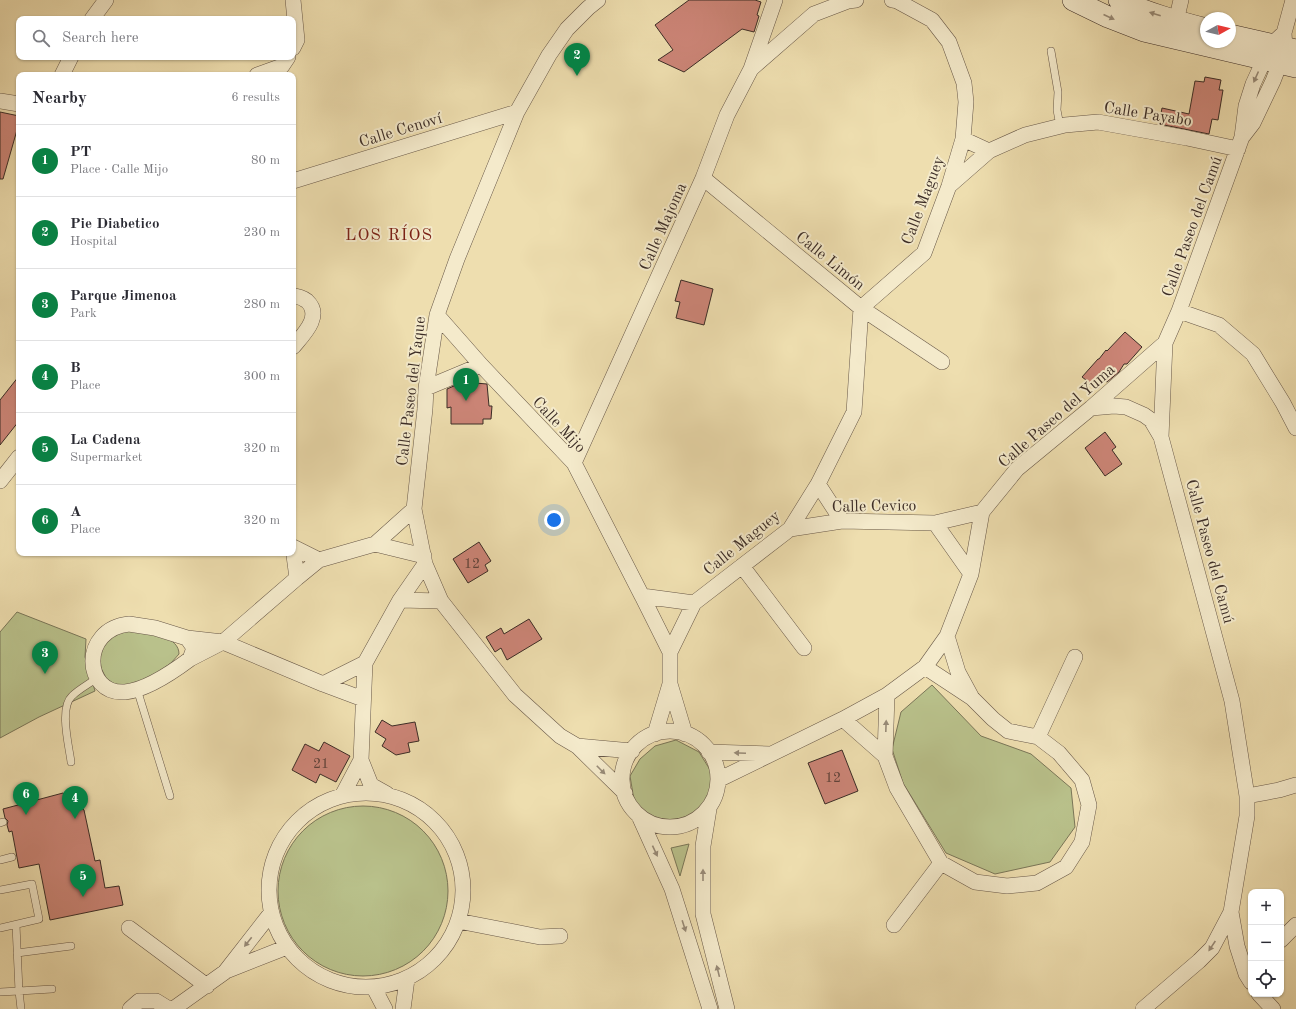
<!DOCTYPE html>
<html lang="en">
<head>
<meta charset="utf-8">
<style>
  :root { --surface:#fff; --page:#f7f7f7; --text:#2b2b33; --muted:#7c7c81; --line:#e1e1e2; --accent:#0b8043 }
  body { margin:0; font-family:"Old Standard TT",serif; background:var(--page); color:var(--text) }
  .controls { position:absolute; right:12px; bottom:12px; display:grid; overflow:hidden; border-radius:8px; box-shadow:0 1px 3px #0004 }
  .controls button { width:36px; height:36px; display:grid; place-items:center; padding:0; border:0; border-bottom:1px solid var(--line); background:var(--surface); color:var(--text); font:20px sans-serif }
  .compass { position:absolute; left:1200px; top:12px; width:36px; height:36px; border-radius:50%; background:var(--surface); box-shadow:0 1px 3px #0004; rotate:82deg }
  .you { position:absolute; left:554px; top:520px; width:14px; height:14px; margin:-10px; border:3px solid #fff; border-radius:50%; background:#1a73e8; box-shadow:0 0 0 6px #1a73e833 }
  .badge { display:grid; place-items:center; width:26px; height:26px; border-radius:50%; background:var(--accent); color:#fff; font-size:13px; font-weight:700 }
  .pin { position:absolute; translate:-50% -33px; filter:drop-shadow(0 1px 2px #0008) }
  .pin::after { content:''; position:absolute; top:21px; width:14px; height:12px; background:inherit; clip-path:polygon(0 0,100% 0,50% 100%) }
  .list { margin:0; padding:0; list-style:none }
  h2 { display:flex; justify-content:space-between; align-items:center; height:52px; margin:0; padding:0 16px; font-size:17px }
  h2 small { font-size:13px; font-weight:400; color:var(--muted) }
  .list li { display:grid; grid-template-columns:26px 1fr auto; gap:12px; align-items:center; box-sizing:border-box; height:72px; padding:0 16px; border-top:1px solid var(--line) }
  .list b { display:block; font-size:15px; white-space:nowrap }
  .list p { margin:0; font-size:13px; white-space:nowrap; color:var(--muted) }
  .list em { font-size:13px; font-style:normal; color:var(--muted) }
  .icon { flex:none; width:22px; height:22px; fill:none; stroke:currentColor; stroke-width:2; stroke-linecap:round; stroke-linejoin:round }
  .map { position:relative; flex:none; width:1296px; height:1009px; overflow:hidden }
  .search { position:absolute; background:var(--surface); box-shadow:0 1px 3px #0004; left:16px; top:16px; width:280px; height:44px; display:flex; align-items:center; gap:10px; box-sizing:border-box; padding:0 14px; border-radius:8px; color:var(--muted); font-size:15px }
  .panel { position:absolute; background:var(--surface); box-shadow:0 1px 3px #0004; left:16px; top:72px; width:280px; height:484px; border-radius:8px }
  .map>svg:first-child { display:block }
</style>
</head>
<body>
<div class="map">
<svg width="1296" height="1009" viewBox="0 0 1296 1009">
  <rect width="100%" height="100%" fill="#eedeaf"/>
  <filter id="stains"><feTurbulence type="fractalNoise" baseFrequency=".005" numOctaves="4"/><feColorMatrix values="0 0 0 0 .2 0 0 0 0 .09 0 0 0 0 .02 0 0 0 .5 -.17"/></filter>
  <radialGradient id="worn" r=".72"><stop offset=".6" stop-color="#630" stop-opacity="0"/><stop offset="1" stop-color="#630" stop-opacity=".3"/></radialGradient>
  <path fill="#b9c18b" stroke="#7a7658" d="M17,612L86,639L85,657L95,691L39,717L0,738V632Z
    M140,630C153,634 179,637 179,654L171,663L146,681L121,686L113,683L106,678L101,668L100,657L103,645L118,631Z
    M932,685L981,736L1031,754L1071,788L1075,827L1050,862L995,874L946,853L903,783L892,749L901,712Z
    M676,740L699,752L712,773L711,801L695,815L677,825L653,820L634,800L630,776L640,759L655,746Z
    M278 891a85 85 0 1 1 170 0a85 85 0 1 1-170 0Z
    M689,844L680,876L671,848Z"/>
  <path fill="#cc8577" stroke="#3b2c26" d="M689,0H755L761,2L757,15L759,16L754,32L742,29L684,72L658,60L673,50L655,25Z
    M1205,77L1221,80L1219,90H1223L1218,120L1212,119L1209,134L1159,124L1162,108L1189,114L1195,81L1204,82Z
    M0,112L19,116V123L3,179H0Z
    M681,280L713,289L704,325L676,318L680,302L675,301Z
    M1125,332L1142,347L1127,364H1124L1119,372L1107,382L1105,381L1098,389L1082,377L1098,359H1099L1106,350L1107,351Z
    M19,376V421L0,445V400Z
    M463,382L487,384L489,406H492L491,419H483V424H451V407L447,408V389Z
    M1105,432L1116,447L1112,450L1122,464L1105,476L1085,448Z
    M479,542L491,561L485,565L488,571L468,583L453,559Z
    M529,619L542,639L507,660L501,648L495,652L486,637L501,628L504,634Z
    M382,720L392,726L415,722L419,741L408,743L410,752L396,755L382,746L386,739L375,732Z
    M324,742L350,756L336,782L320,774L316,783L292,770L305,744L319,751Z
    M842,750L858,791L825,804L808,763Z
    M63,793L84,810L95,861L100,860L105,888L119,886L123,905L50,920L39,864L19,868L12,831L9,832L7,825L8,821L5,818L3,809Z"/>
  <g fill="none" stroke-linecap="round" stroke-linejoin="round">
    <g stroke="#685848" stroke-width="8">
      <path id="service" d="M1051,51L1058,92L1057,110L1060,126
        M137,689L170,796
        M71,762C69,746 59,708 72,696C79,689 89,684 97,678
        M0,823L3,822
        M0,860L12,857
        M0,890L32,884L39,919L0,928
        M17,953L71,946
        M0,992L19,991L16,925
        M21,1009L19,991L52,989"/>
    </g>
    <g stroke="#685848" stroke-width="16">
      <path id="minor" d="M293,0L297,40L293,48
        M598,0L588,8L567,29L549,55L517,112L457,259L437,315L426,388L425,409L414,509L425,564L441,601L515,695L560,736L577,746L625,793
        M92,19L106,0
        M1176,21L1181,0
        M752,68L814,14L848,1L856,0
        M62,75L71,57
        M257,75L282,66L288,57
        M0,101L19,104
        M1243,136L1253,123L1273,81L1280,63L1285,48L1284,33L1293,0
        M963,139L989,151
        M703,178L861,308L942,362
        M293,181L517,112
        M949,186L989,151L1025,135L1065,125L1098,122L1187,138L1238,149
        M293,296C298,296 303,298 307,301C323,316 303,335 293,347
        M1179,311L1219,325L1253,354L1283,403L1296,428
        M437,315L481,365L574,463L642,596
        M426,388L481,365
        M1091,408L1114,406L1126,407L1144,415L1151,420L1161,437
        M574,463L703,178L727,115L751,69L775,0
        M0,481L19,457
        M818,484L842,521
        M935,523L971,574
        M790,529L842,521L935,523L982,512
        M375,544L424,556
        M293,547L319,560
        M293,548L297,578
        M742,566L804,648
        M400,600L425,564
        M129,624L155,628L187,638L194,648L190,659C174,671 146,690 125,692C83,695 80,629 129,624Z
        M947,636L958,672L971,696
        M187,638L223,642L323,684L363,699
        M670,652L694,603
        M190,659L223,642L297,578L319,560L375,544L414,509
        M323,684L365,663
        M887,695L885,756L897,788L941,863L975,882L1007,886L1037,883L1066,867L1082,842L1089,805L1082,780L1059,753L1038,737L1008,731L993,719L972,698L925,667
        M843,719L885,756
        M622 779a48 48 0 1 1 96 0a48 48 0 1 1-96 0Z
        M655,734L670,684
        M685,734L670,684V652L642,596L694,603L790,529L818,484L854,412L861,308L924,253L949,186L963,139L966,102L964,83L949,42L932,20L897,1L892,0
        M1038,737L1075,657
        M577,746L632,751
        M709,752L770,754
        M718,780L843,719L887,695L925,667L947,636L971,574L982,512L1017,469L1091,408L1165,343
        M269 890a97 97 0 1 1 194 0a97 97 0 1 1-194 0Z
        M387,794L371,785L361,760L365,663L400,600L441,601
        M342,796L361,760
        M1247,796L1279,790L1296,785
        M709,809L703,846V914L727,1009
        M639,816L672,889L710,1009
        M458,921L540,937L560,936
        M894,925L941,863
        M129,928L207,986
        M1281,940L1296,925
        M226,971L287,947
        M1251,982L1246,974L1237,946L1231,912L1247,816V796L1232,701L1161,437L1165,343L1179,311L1242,137L1246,106L1253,84L1271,45L1284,33
        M374,988L385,1009
        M1259,994L1273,1009
        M130,1009L139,1001H156L169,1009
        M173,1009L225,972L271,913
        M403,1009L407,979
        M1143,1009L1199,961L1212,948L1231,912"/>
    </g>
    <g stroke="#3b2c26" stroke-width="22">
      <path id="secondary" d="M1073,0L1108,17L1144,31L1296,67
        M1119,0C1147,13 1176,21 1206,29
        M1230,35L1296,50"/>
    </g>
    <use href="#service" stroke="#f4eacb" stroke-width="7"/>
    <use href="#minor" stroke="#f4eacb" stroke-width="15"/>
    <use href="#secondary" stroke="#f4eacb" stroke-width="21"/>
  </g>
  <defs><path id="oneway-solid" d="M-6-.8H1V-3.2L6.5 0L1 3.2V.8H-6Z"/></defs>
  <g fill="#988b78">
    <use href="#oneway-solid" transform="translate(1155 14) rotate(-162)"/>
    <use href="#oneway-solid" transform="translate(1109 17) rotate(24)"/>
    <use href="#oneway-solid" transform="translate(1256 77) rotate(114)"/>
    <use href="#oneway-solid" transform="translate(886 726) rotate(-88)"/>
    <use href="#oneway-solid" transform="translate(740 753) rotate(-178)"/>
    <use href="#oneway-solid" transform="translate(601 770) rotate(45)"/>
    <use href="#oneway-solid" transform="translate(655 851) rotate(65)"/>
    <use href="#oneway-solid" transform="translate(703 875) rotate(-90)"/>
    <use href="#oneway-solid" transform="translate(684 926) rotate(72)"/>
    <use href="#oneway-solid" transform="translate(248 942) rotate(128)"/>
    <use href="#oneway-solid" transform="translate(1212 946) rotate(124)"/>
    <use href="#oneway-solid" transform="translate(718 971) rotate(-104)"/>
  </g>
  <g text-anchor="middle" stroke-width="4" stroke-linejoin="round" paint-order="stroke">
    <g font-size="14" fill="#5f423a">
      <text x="472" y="568">12</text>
      <text x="321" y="768">21</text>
      <text x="833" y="782">12</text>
    </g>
    <g font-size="16" fill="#3b2c26" stroke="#f4eacb">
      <text transform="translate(1148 113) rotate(9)" y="6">Calle Payabo</text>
      <text transform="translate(400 129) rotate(-17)" y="6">Calle Cenoví</text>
      <text transform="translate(922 200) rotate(-69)" y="6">Calle Maguey</text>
      <text transform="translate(662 226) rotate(-66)" y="6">Calle Majoma</text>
      <text transform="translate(1191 226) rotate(-70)" y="6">Calle Paseo del Camú</text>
      <text transform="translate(831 260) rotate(39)" y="6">Calle Limón</text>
      <text transform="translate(410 391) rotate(-83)" y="6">Calle Paseo del Yaque</text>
      <text transform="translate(1056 415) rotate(-41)" y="6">Calle Paseo del Yuma</text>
      <text transform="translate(560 424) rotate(47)" y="6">Calle Mijo</text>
      <text transform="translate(874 505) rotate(-1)" y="6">Calle Cevico</text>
      <text transform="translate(741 542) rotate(-39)" y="6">Calle Maguey</text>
      <text transform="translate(1211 551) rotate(75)" y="6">Calle Paseo del Camú</text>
    </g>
    <g font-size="17" letter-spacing="1" fill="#7a1f14" stroke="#f4eacb">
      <text x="389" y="240">LOS RÍOS</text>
    </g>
  </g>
  <rect width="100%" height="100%" filter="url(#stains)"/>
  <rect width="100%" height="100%" fill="url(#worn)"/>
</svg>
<div class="controls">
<button>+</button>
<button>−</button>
<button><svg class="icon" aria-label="locate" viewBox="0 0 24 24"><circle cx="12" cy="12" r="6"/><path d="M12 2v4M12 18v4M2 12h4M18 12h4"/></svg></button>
</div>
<svg class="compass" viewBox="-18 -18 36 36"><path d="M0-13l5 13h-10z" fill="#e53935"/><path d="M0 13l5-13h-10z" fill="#7c7c81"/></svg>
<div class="you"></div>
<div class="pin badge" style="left:466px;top:401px">1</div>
<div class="pin badge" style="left:577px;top:76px">2</div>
<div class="pin badge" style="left:45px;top:674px">3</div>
<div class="pin badge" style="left:75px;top:819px">4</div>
<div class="pin badge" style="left:83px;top:897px">5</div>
<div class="pin badge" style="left:26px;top:815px">6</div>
<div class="search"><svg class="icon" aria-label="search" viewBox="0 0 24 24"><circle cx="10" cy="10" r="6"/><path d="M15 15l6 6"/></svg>Search here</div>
<section class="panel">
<h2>Nearby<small>6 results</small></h2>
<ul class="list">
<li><span class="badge">1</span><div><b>PT</b><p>Place · Calle Mijo</p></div><em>80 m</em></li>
<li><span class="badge">2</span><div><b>Pie Diabetico</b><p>Hospital</p></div><em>230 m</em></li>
<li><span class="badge">3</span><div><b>Parque Jimenoa</b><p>Park</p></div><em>280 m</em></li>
<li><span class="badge">4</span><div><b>B</b><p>Place</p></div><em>300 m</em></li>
<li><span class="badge">5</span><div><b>La Cadena</b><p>Supermarket</p></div><em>320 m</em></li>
<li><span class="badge">6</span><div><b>A</b><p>Place</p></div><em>320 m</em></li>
</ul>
</section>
</div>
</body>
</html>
